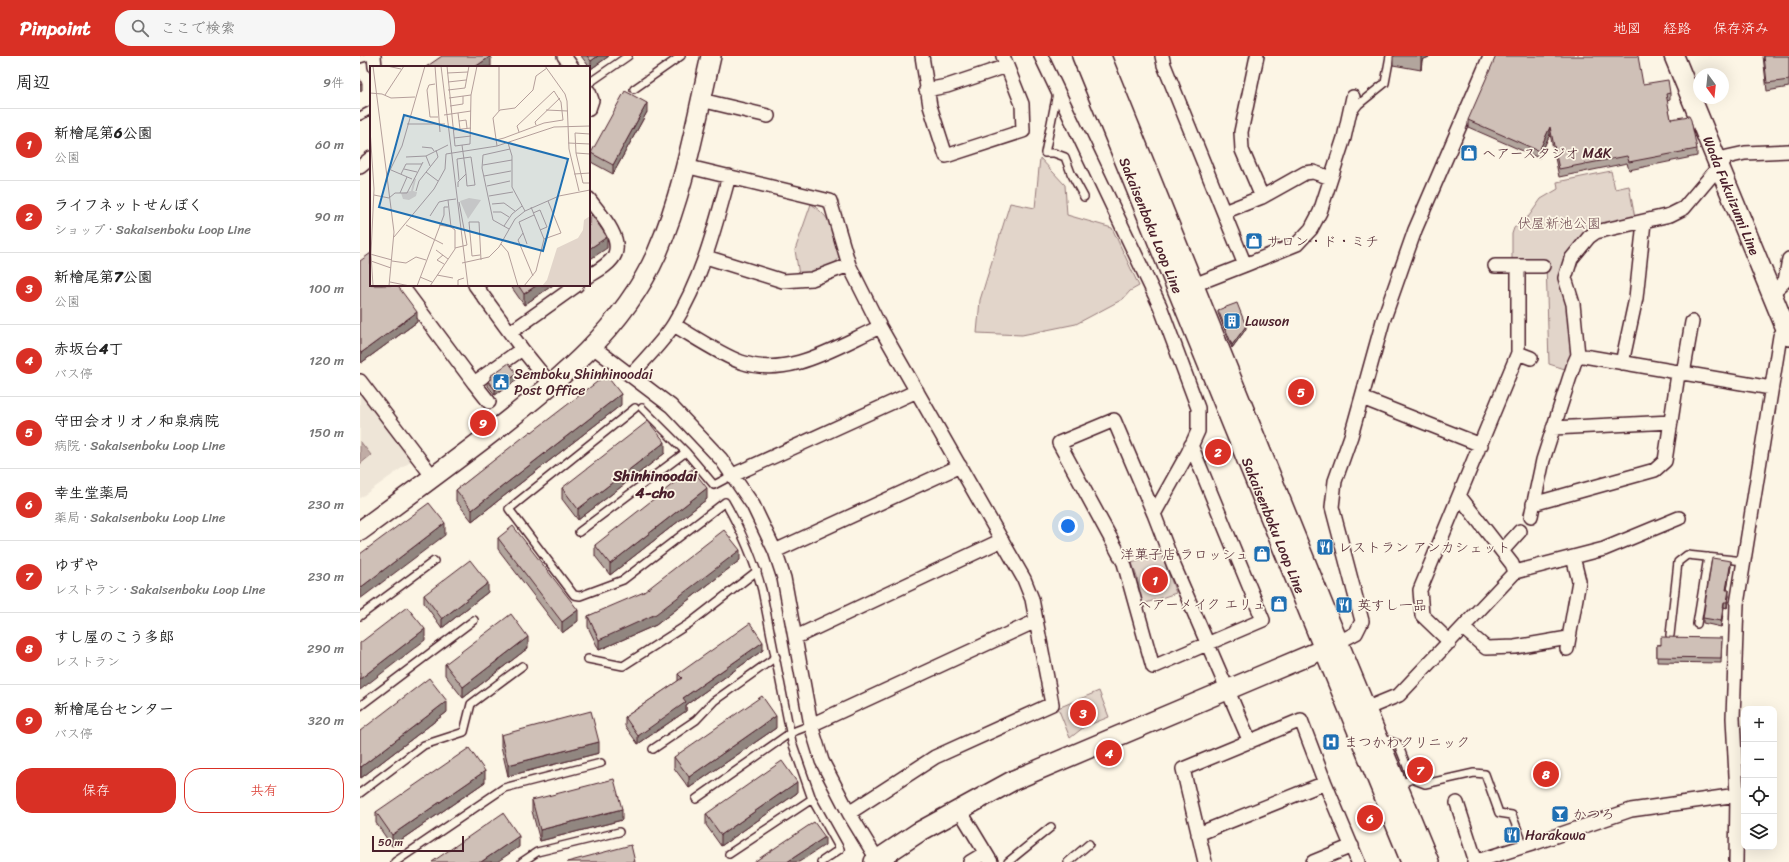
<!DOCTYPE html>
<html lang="ja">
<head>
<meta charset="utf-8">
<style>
  :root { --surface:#fff; --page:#f6f6f6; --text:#222; --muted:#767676; --line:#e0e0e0; --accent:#d93025 }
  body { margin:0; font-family:Sriracha,"Klee One",sans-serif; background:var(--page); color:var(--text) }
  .controls { position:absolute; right:12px; bottom:12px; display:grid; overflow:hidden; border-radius:8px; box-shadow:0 4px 16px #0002 }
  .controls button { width:36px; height:36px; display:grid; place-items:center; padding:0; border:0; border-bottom:1px solid var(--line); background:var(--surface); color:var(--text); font:20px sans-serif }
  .compass { position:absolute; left:1333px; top:12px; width:36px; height:36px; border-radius:50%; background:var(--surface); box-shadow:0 4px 16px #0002; rotate:165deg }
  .scale { position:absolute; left:12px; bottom:10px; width:92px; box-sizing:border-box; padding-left:4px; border:2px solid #4a1f2b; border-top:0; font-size:11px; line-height:14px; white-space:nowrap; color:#4a1f2b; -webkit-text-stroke:3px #fcf5e5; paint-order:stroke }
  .you { position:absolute; left:708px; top:470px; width:14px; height:14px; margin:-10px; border:3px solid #fff; border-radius:50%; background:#1a73e8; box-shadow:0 0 0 6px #1a73e833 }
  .badge { display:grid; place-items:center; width:26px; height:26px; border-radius:50%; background:var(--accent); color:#fff; font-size:13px; font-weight:700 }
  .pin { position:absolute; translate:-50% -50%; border:2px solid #fff; box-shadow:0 1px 4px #0006 }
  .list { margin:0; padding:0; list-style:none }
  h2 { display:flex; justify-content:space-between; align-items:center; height:52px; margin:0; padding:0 16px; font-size:17px }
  h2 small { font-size:13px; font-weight:400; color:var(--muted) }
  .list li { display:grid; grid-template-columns:26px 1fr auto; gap:12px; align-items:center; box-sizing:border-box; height:72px; padding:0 16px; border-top:1px solid var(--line) }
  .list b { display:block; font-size:15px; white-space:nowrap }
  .list p { margin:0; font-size:13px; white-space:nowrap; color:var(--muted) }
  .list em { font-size:13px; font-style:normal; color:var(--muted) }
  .actions { display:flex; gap:8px; padding:12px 16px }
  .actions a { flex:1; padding:9px 0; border:1px solid var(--accent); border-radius:16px; text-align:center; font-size:14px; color:var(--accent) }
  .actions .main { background:var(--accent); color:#fff }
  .icon { flex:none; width:22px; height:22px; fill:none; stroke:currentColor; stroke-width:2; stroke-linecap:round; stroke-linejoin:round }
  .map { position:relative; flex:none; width:1429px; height:806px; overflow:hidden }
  header { display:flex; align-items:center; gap:24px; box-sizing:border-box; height:56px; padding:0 20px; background:var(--accent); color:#fff }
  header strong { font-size:19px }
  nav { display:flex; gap:22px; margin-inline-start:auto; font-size:14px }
  .search { width:280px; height:36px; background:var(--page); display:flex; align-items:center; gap:10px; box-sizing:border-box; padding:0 14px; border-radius:16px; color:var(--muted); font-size:15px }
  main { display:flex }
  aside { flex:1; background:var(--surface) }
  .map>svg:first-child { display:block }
</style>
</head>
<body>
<header>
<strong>Pinpoint</strong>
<div class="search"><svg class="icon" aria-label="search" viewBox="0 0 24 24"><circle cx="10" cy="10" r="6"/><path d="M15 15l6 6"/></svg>ここで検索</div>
<nav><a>地図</a><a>経路</a><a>保存済み</a></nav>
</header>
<main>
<aside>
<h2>周辺<small>9件</small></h2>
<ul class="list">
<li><span class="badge">1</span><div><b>新檜尾第6公園</b><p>公園</p></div><em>60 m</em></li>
<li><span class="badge">2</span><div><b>ライフネットせんぼく</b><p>ショップ · Sakaisenboku Loop Line</p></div><em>90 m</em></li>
<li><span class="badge">3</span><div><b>新檜尾第7公園</b><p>公園</p></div><em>100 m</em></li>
<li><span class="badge">4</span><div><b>赤坂台4丁</b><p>バス停</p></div><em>120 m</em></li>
<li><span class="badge">5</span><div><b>守田会オリオノ和泉病院</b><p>病院 · Sakaisenboku Loop Line</p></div><em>150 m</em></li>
<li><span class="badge">6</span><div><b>幸生堂薬局</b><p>薬局 · Sakaisenboku Loop Line</p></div><em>230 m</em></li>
<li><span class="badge">7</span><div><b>ゆずや</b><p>レストラン · Sakaisenboku Loop Line</p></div><em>230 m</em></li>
<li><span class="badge">8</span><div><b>すし屋のこう多郎</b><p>レストラン</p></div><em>290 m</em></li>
<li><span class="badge">9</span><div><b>新檜尾台センター</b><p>バス停</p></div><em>320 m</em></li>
</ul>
<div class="actions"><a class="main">保存</a><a>共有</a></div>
</aside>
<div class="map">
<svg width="1429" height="806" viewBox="0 0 1429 806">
  <rect width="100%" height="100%" fill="#fcf5e5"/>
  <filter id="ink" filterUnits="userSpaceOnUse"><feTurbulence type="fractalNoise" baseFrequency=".025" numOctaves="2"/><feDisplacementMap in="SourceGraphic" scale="8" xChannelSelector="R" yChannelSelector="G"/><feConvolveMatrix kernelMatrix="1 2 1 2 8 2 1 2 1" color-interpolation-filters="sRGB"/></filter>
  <g filter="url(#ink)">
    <path fill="#eee5d7" d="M0,335L53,404L0,442Z"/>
    <path fill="#e2d5ca" stroke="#967a7a" d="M680,102L705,129L707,159L752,172L779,230L770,235L763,243L716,268L662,279L617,277L620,244L650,147L675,152Z
      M1251,115L1255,133L1269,130L1275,162L1235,170L1207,203L1209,253L1214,295L1208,314L1189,308L1186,205H1152V178L1154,172L1169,160L1181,143L1198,133L1197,126Z
      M451,148C472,162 474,175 480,198C478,213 451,216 439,219L435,194Z
      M801,497L816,537L783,548L777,521L772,507Z
      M739,635L749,661L724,671L710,682L698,652Z"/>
    <path fill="#c0aca5" stroke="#917474" d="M0,385L11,399L0,408Z"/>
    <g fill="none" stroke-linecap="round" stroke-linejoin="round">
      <g stroke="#4a1f2b" stroke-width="10">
        <path id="lane" d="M0,3L10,0
          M229,27L268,0
          M274,33L321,0
          M697,37L685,97H694L705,101L711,117L724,141
          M992,57L999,48L1025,27L1030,0
          M0,60L11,54
          M275,352L149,453L214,539L220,540L263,524L365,446C381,474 394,503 402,534L432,686L452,743L480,793L461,806
          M282,352L326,396L354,429L373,419
          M219,476L326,396
          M0,560L74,505
          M1337,568L1348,501
          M1310,579L1318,506L1327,499L1384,505
          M228,603L263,610L330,567L397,515
          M0,650L114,564
          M1021,682L1038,688L1052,723
          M293,693L336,664L354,645L416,601
          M1038,729L1052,723L1065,728L1114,717L1125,718L1139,757L1152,759L1164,790
          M0,737L64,689L104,676L111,648L162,610
          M336,743L430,677L451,669
          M369,798L452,743
          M35,806L144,732L241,707
          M162,806L177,796L259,776
          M648,806L691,771
          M708,806L729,788"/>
      </g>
      <g stroke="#4a1f2b" stroke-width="16">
        <path id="street" d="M14,0L15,11
          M204,0L212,11
          M562,0L570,50L586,100L663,75L662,48L643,0
          M681,0L800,250L838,352V375L828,397L794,458L814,510L890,686
          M802,0L804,9L885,209L826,232
          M566,34L587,30L647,10
          M229,36L232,44L229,53
          M341,44L408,60
          M325,110L470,145L489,209L520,271L664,523L672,543L692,648L575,701L489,757
          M0,111L11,102
          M902,141L945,117L953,116L971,122
          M229,143C239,157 262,180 255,198C251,208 237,215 229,220
          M864,156L902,141L882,94L881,76L897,0
          M346,201L423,225L452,223L489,209
          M885,209L937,188L951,173L960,156L984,82L993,41
          M1135,210H1183
          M41,229L114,327L162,293
          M115,229L162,293L192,330
          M1412,237L1425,225L1429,203
          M314,269C333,280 361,299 381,306C429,323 477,290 520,271
          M151,276L217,229
          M233,291L311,350L361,403L393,449L415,495L424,522L451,669L462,705L489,757L517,803
          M1158,297L1171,302
          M1218,299L1411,332
          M1262,307L1276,242L1284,166
          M1323,318L1332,266
          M271,319C285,303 303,286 314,268C342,223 355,171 369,120
          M0,325L73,421
          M114,327L129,346
          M1002,342L1121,389
          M1193,372L1311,366
          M373,419L557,335
          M1100,441L1152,508L1155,516L1244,493L1319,462
          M1173,448L1295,414L1305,405L1318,318
          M794,458L754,364L699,387L764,507L793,611L903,564L831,389
          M1171,460L1183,404L1214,308L1218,299L1213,248L1205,222L1211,203L1229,181L1236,176L1310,159L1324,152L1367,101L1385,97L1429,95
          M415,495L600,410
          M1142,495L1160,475
          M1103,572L1126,592L1155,591L1208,582
          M436,581L642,484
          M1090,586L1062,559L1060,534L1158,297V211
          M971,590L996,577L1002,565L972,451L975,425L991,380L1023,265L1055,174L1130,0
          M1207,593L1219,525L1213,501
          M1005,653L1039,639L1155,516
          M451,669L676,565
          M1097,747L1116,806
          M599,753L631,806
          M838,778L965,727
          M610,806L625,797
          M845,806L823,713L941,664L965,727L998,806
          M953,806L992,790
          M1114,806L1175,787L1271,754L1377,739
          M1376,806L1377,739L1373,662L1377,548L1420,280L1426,272"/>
      </g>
      <g stroke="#4a1f2b" stroke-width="22">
        <g id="secondary">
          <path id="s1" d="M722,0L1051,806"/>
          <path d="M741,0L967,559L1069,806"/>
          <path id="s2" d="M1314,0L1429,280"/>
          <path d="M0,475C45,442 90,409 134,375C198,325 263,273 297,197C324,135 336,65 351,0"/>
          <path d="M514,806L559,776L654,724L964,593"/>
        </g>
      </g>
      <use href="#lane" stroke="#fcf5e5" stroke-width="7"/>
      <use href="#street" stroke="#fcf5e5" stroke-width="13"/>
      <use href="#secondary" stroke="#fcf5e5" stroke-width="19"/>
    </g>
    <path fill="#b2a59d" stroke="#4a1f2b" d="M221,0H249L231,13Z
      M1033,0H1069V1L1062,4L1061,14L1033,9Z
      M1403,0H1429V31L1407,35Z
      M1283,28L1310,37V44L1307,45L1311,63L1337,93V100L1269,114L1267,107L1199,121L1190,78L1179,102L1108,71V64Z
      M287,56L253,118L231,106V97Z
      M0,205L57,266L1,307L0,306Z
      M150,229H193L164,249Z
      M858,254L886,273L872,292L858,257Z
      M130,320L157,324L135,339L128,330V325L130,323Z
      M261,349L112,465L96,445V434L172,376Z
      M305,397L218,464L202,443V432Z
      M347,443L250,519L235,500V489Z
      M138,482L218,565L202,577L138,493Z
      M380,504L296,569L239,594L228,571V560Z
      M1371,510L1367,534L1369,540L1367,552L1364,551L1361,571L1343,567V562Z
      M128,536L82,572L64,547V539Z
      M1362,582L1361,607L1297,606V589Z
      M168,592L103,642L85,619V608Z
      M403,594L326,649V655L278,688L265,670V661L318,625V618Z
      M87,656L1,722L0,721V675Z
      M416,672L329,732L314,712V701Z
      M141,679L239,697L148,720L141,690Z
      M125,726L32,790L16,767V756Z
      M437,737L361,790L346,769V758Z
      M172,744L262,764L180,785L172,755Z"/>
    <path fill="#918680" stroke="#4a1f2b" d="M131,0V11H115Z
      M238,0H249L231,13V5Z
      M1061,0H1069V1L1062,4L1061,14Z
      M2,28V34L0,35V29Z
      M287,47V56L253,118V109Z
      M1190,71V78L1179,102V95Z
      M247,181V192L229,204V193Z
      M177,229H193L164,249V238Z
      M57,256V266L1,307V297Z
      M886,270V273L872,292V289Z
      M157,318V324L135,339V334Z
      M261,338V349L112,465V454Z
      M305,386V397L218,464V453Z
      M347,432V443L250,519V508Z
      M85,467V479L0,543V532Z
      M380,494V504L296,569L239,594V584Z
      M1371,505V510L1366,540V534Z
      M128,527V536L82,572V563Z
      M1369,534V540L1367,552V546Z
      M1364,546V551L1361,571V565Z
      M218,554V565L202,577V566Z
      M65,573V584L0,634V623Z
      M168,581V592L103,642V631Z
      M403,586V594L326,649V655L278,688V680L323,642Z
      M87,645V656L1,722V711Z
      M416,660V672L329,732V721Z
      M239,686V697L148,720V709Z
      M125,715V726L32,790V779Z
      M437,726V737L361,790V779Z
      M262,753V764L180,785V774Z
      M159,780V791L137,806H121Z
      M465,781V789L439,806H427Z"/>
    <path fill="#cfc0b7" stroke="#4a1f2b" d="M82,0H131L115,11H66Z
      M227,0H238L231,5Z
      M1136,0H1278L1283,28L1308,24L1310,37L1306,38L1311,63L1329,60L1331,64L1337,93L1269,106L1267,100L1199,113L1190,71L1179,95L1108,64Z
      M1404,0H1429V24L1407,27Z
      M0,23L2,28L0,29Z
      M265,35L287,47L253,109L231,97Z
      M232,159L247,181L229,193V161Z
      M11,197V229H37L57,256L1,297L0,295V205Z
      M158,229H177L164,238Z
      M877,247L886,270L872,289L858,254Z
      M149,307L157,318L135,334L128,325L132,322L130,320Z
      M246,319L261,338L112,454L96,434L171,375L172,376Z
      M288,365L305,386L218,453L202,432Z
      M332,413L347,432L250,508L235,489Z
      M69,447L85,467L0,532V498Z
      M153,470L218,554L202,566L138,482Z
      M364,474L380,494L296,558L239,584L228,560L284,536Z
      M1352,502L1371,505L1366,534H1369L1367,546H1364L1361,565L1343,562Z
      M110,504L128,527L82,563L64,539Z
      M47,551L65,573L0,623V587Z
      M151,558L168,581L103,631L85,608Z
      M390,567L403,586L323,642L326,646L278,680L265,661L322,622L318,618Z
      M1301,581L1362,582L1361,602L1297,601V589H1301Z
      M69,622L87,645L1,711L0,710V675Z
      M402,640L416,660L329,721L314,701Z
      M231,655L239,686L148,709L141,679Z
      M109,692L125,715L32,779L16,756Z
      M422,705L437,726L361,779L346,758Z
      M254,723L262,753L180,774L172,744Z
      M143,757L159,780L121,806H72Z
      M454,766L465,781L427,806H394Z
      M271,789L275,806H207Z"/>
  </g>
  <defs>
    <g id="shop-square" transform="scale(0.9)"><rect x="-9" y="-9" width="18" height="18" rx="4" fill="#1f6fb2" stroke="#fcf5e5"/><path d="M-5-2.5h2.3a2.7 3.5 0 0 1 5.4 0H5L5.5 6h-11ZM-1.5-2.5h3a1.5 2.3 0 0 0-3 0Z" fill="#fff"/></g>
    <g id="building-square" transform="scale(0.9)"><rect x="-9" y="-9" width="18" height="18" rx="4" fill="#1f6fb2" stroke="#fcf5e5"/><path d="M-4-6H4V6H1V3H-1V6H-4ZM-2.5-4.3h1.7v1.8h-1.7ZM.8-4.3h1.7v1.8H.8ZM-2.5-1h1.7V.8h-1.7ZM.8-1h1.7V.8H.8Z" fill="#fff"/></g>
    <g id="civic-square" transform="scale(0.9)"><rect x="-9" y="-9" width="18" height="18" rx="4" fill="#1f6fb2" stroke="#fcf5e5"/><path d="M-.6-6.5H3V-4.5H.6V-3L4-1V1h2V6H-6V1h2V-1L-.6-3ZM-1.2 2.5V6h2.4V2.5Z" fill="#fff"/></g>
    <g id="restaurant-square" transform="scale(0.9)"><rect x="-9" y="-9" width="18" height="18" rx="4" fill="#1f6fb2" stroke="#fcf5e5"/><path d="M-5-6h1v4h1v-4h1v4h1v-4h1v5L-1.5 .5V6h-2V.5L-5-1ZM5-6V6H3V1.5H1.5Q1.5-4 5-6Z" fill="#fff"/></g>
    <g id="hospital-square" transform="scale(0.9)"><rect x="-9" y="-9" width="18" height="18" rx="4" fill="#1f6fb2" stroke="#fcf5e5"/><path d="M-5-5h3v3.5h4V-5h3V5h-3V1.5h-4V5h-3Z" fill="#fff"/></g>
    <g id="bar-square" transform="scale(0.9)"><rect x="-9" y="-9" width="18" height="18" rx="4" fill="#1f6fb2" stroke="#fcf5e5"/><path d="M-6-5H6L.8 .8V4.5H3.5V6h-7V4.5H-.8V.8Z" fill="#fff"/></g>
  </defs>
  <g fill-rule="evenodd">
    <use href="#shop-square" x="1109" y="97"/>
    <use href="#shop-square" x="894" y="185"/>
    <use href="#building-square" x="872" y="265"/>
    <use href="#civic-square" x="141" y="326"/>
    <use href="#restaurant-square" x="965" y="491"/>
    <use href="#shop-square" x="902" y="498"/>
    <use href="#shop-square" x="919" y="548"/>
    <use href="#restaurant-square" x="984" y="549"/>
    <use href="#hospital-square" x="971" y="686"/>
    <use href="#bar-square" x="1200" y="758"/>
    <use href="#restaurant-square" x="1152" y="779"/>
  </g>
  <g text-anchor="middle" stroke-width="3.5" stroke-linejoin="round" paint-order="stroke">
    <g font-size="14" fill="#4a1f2b" stroke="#fcf5e5" text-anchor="start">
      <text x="1122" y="102">ヘアースタジオ M&amp;K</text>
      <text x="907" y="190">サロン・ド・ミチ</text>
      <text x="885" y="270">Lawson</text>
      <text x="154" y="323">Semboku Shinhinoodai<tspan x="154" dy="16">Post Office</tspan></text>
      <text x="978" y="496">レストラン アンカシェット</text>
      <text x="889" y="503" text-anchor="end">洋菓子店 ラロッシュ</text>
      <text x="906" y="553" text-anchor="end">ヘアーメイク エリュ</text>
      <text x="997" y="554">英すし一品</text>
      <text x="984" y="691">まつかわクリニック</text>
      <text x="1213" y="763">かつろ</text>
      <text x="1165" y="784">Harakawa</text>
    </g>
    <g font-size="14" fill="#4a1f2b" stroke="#fcf5e5">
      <text dy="5" stroke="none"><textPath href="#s2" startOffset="151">Wada Fukuizumi Line</textPath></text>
      <text dy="5" stroke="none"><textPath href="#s1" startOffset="183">Sakaisenboku Loop Line</textPath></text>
      <text dy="5" stroke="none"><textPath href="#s1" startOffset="507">Sakaisenboku Loop Line</textPath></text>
    </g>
    <g font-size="14" fill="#704c53" stroke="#fcf5e5">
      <text x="1199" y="172">伏屋新池公園</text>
    </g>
    <g font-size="15" font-weight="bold" fill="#4a1f2b" stroke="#fcf5e5">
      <text x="295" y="425">Shinhinoodai<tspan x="295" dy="17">4-cho</tspan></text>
    </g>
  </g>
  <g transform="translate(10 10)">
    <rect width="220" height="220" fill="#fcf5e5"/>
    <path d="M44,112L46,113L43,125L47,126L46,130L39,134L33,133L31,127L41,125ZM99,132L111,134L98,153L90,135ZM220,150V220H172L177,214L187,182L208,172L213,164L214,154Z" fill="#e2d5ca"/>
    <path fill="none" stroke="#b59f9b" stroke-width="1" d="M3,0L24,166L19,220M17,0L31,3M65,0L70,66M71,0L98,220M77,0L85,80L100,78L101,29L107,0M129,0V45M175,0L195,28L197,35L199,83L209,125M77,7L98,6M78,16L96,14M65,18L59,19L57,24L60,51H68M78,24L95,22L99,0M0,27L12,28L21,32L45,31M15,29L34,0M79,32L101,29M80,40L93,38V30M176,44L198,45M88,47L90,63M74,49L101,45M89,55L96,54L97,62M37,58H75M166,59L165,56L190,32M0,63L4,123L1,188L3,220M83,64L101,62M220,68L205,67L206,87L213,117H220M84,72L101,70M126,74L134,72L174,57L193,54L191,36L184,25L147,60L149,66M138,77L142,90V121L155,145M198,77L220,78M127,80L123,52L130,44L145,42L163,24L166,10L177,2M52,81L62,82L64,85M206,87L220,88M56,90L78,79M36,91L56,90L60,100M113,99L142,94M34,103L47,106M21,104L42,113M56,106L68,115M31,108L36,98H52M204,108L220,107M17,110L32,80L55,0M114,110L141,105M89,114L87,93L101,91L105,119L97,120L96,108M117,120L140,115M88,121V116L96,108L92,79M46,125L49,115L68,91L66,84M30,127L37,111M4,129L19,132L25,127H37L53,96M119,130L143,126M122,138L134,137L145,145M123,146H131L139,151M163,147L170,144L177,161L170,164M60,150L69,136L78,134M36,159L73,178M69,159L81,161M134,160L142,148L152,140M139,163L123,154L112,102L113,89L140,83M153,167L148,174L163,210M24,171L64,123L75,103L76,88L127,80L184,61L220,60M174,173L191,167L178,135M131,178L138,186L148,220M157,178L149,156L164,149M85,182L97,179L89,136M66,184L78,193M0,188L22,194M73,189L67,194L74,198M110,189L102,190L99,156H109L111,194M1,195L21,202M22,195L36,197L46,191L56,194M92,197L119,191L129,181L145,153L155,145L189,130L220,124M67,209L83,212M50,211L62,216M20,216L40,220M47,220L74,149V141H78M60,220L85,183V164L81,161L78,134L86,133M88,220V214L94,212M154,220L166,205L174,173L161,141"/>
    <path fill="#1f6fb2" fill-opacity="0.15" stroke="#1f6fb2" stroke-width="2" d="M34,49L198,93L173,185L9,141Z"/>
    <rect width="220" height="220" fill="none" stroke="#4a1f2b" stroke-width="2"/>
  </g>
</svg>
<div class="controls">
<button>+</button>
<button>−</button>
<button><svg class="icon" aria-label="locate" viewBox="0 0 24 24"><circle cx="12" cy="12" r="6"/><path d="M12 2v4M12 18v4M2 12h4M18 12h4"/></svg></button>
<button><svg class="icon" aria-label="layers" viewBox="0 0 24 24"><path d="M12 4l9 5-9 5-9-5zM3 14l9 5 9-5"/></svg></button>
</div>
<svg class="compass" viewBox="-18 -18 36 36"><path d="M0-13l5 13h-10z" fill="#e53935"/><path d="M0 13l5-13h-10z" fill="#767676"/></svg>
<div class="scale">50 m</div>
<div class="you"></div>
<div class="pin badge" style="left:795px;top:524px">1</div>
<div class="pin badge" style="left:858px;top:396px">2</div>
<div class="pin badge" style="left:723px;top:657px">3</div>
<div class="pin badge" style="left:749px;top:697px">4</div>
<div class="pin badge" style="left:941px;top:336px">5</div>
<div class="pin badge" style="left:1010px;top:762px">6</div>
<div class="pin badge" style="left:1060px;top:714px">7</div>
<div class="pin badge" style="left:1186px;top:718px">8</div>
<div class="pin badge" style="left:123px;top:367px">9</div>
</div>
</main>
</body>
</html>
